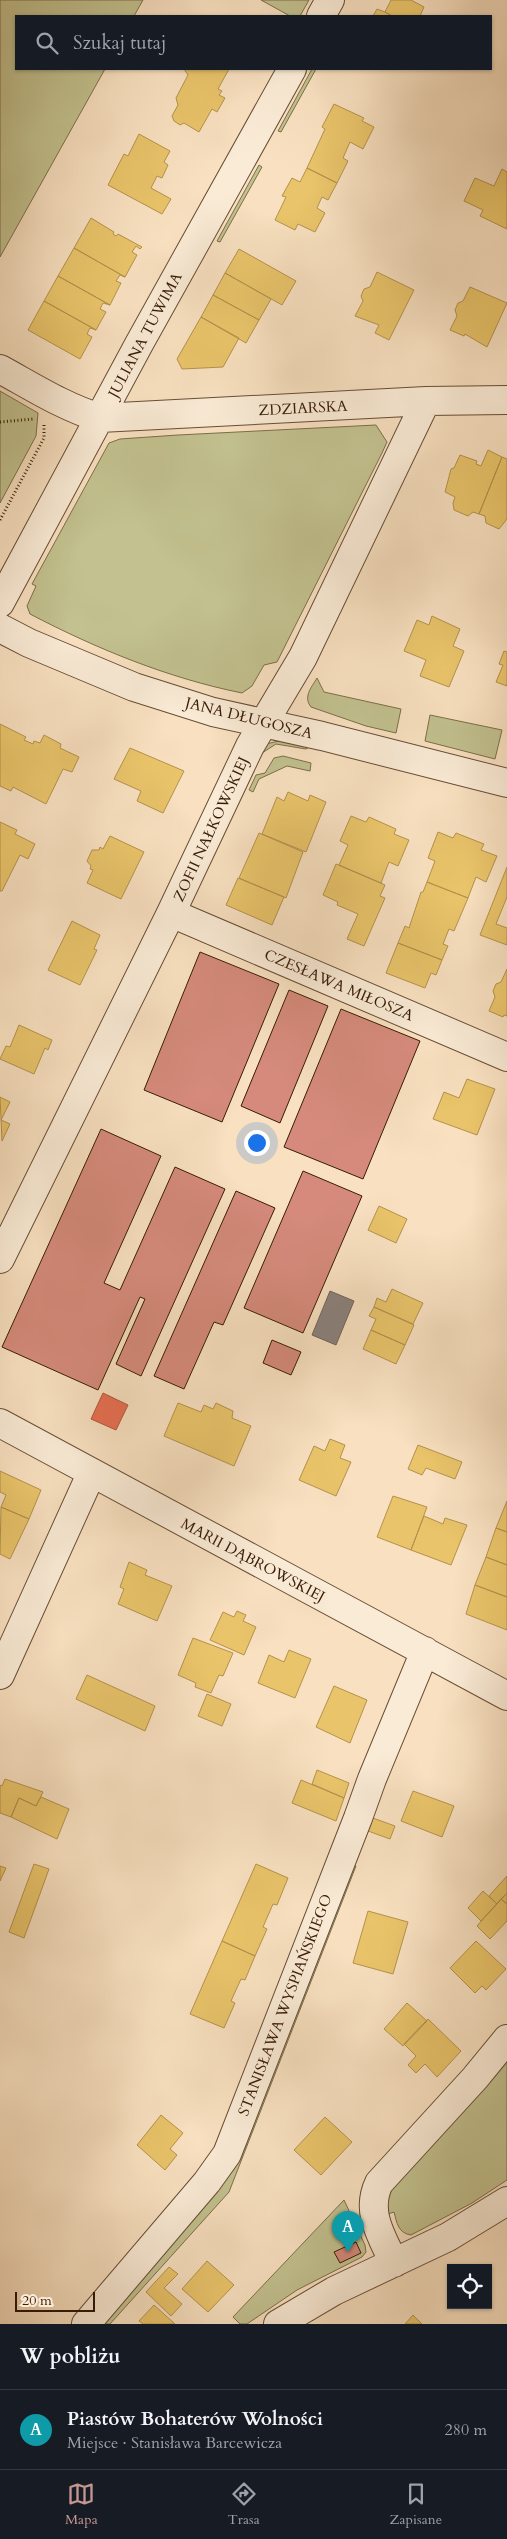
<!DOCTYPE html>
<html lang="pl">
<head>
<meta charset="utf-8">
<style>
  :root { --surface:#171b24; --page:#242831; --text:#f1f3f6; --muted:#9ea1a6; --line:#363941; --accent:#c59692 }
  body { margin:0; font-family:Cardo,serif; background:var(--page); color:var(--text) }
  .controls { position:absolute; right:15px; bottom:15px; display:grid; overflow:hidden; border-radius:0px; box-shadow:0 1px 4px #0004 }
  .controls button { width:45px; height:45px; display:grid; place-items:center; padding:0; border:0; border-bottom:1px solid var(--line); background:var(--surface); color:var(--text); font:25px sans-serif }
  .scale { position:absolute; left:15px; bottom:12px; width:80px; box-sizing:border-box; padding-left:5px; border:2px solid #381c06; border-top:0; font-size:14px; line-height:18px; white-space:nowrap; color:#381c06; -webkit-text-stroke:4px #faebd6; paint-order:stroke }
  .you { position:absolute; left:256px; top:1142px; width:18px; height:18px; margin:-12px; border:4px solid #fff; border-radius:50%; background:#1a73e8; box-shadow:0 0 0 8px #1a73e833 }
  .badge { display:grid; place-items:center; width:32px; height:32px; border-radius:50%; background:var(--accent); color:#fff; font-size:16px; font-weight:700 }
  .pin { position:absolute; translate:-50% -41px; filter:drop-shadow(0 1px 2px #0008) }
  .pin::after { content:''; position:absolute; top:26px; width:18px; height:15px; background:inherit; clip-path:polygon(0 0,100% 0,50% 100%) }
  .list { margin:0; padding:0; list-style:none }
  h2 { display:flex; justify-content:space-between; align-items:center; height:65px; margin:0; padding:0 20px; font-size:21px }
  h2 small { font-size:16px; font-weight:400; color:var(--muted) }
  .list li { display:grid; grid-template-columns:32px 1fr auto; gap:15px; align-items:center; box-sizing:border-box; height:80px; padding:0 20px; border-top:1px solid var(--line) }
  .list b { display:block; font-size:19px; white-space:nowrap }
  .list p { margin:0; font-size:16px; white-space:nowrap; color:var(--muted) }
  .list em { font-size:16px; font-style:normal; color:var(--muted) }
  .icon { flex:none; width:28px; height:28px; fill:none; stroke:currentColor; stroke-width:2; stroke-linecap:round; stroke-linejoin:round }
  .map { position:relative; flex:none; width:507px; height:2324px; overflow:hidden }
  .search { position:absolute; background:var(--surface); box-shadow:0 1px 4px #0004; left:15px; right:15px; top:15px; height:55px; display:flex; align-items:center; gap:12px; box-sizing:border-box; padding:0 18px; border-radius:0px; color:var(--muted); font-size:19px }
  .sheet { height:145px; background:var(--surface) }
  nav { display:flex; justify-content:space-around; align-items:center; box-sizing:border-box; height:70px; border-top:1px solid var(--line); background:var(--surface); font-size:14px; color:var(--muted) }
  nav a { display:grid; justify-items:center; gap:2px }
  nav .on { color:var(--accent) }
  .map>svg:first-child { display:block }
</style>
</head>
<body>
<div class="map">
<svg width="507" height="2324" viewBox="0 0 507 2324">
  <rect width="100%" height="100%" fill="#f8e0c0"/>
  <filter id="stains"><feTurbulence type="fractalNoise" baseFrequency=".004" numOctaves="4"/><feColorMatrix values="0 0 0 0 .2 0 0 0 0 .09 0 0 0 0 .02 0 0 0 .5 -.17"/></filter>
  <radialGradient id="worn" r=".72"><stop offset=".6" stop-color="#630" stop-opacity="0"/><stop offset="1" stop-color="#630" stop-opacity=".3"/></radialGradient>
  <path fill="#c2c18f" stroke="#7d6e4a" d="M0,0H143L134,16H16V69H105L0,257Z
    M261,0H309L300,16H290Z
    M312,69H316L281,132L278,131Z
    M259,165L262,167L220,242L217,241Z
    M0,391L38,413L36,436L0,503Z
    M376,425L387,442L382,453L277,662L264,665L252,686L242,693C168,678 97,649 30,614L27,606L36,586L32,584L109,443L120,439L178,435Z
    M317,678L324,692L401,709L396,733L366,726L311,707C303,697 311,688 317,678Z
    M430,715L502,730L495,759L425,741Z
    M283,740L311,746L306,749L276,744L262,753L266,744Z
    M283,756L311,763L310,771L287,766L259,779L253,792L249,790L256,775L265,773L274,758Z
    M347,1863L356,1866L229,2192L110,2324H105L126,2289L203,2200Z
    M507,2053V2180L472,2203L411,2235C398,2233 397,2223 394,2212L385,2215V2205L390,2187Z
    M344,2200L365,2245L366,2252L362,2257L297,2290L247,2324H240L233,2317Z"/>
  <path fill="#e9c46a" stroke="#b4924c" d="M391,0H411L424,7L420,16H392L385,12Z
    M377,9L385,12L392,16H373Z
    M184,69H229L218,89L222,91L219,95L225,98L217,112L212,109L199,132L184,123L180,125L174,121L172,116L178,105L176,98L188,75Z
    M334,104L364,118L362,121L374,127L363,149L350,142L343,158L348,161L337,183L307,168L325,129L322,127Z
    M139,134L170,151L164,162L168,165L162,178L157,176L151,188L171,199L162,214L108,185L124,154L128,156Z
    M307,168L337,183L328,200L322,197L317,208L325,213L315,232L298,224L295,230L275,220L286,197L282,196L292,178L300,182Z
    M502,169L507,172V229L480,216L483,210L464,201L475,178L494,186Z
    M91,218L114,232L113,234L116,236L118,234L142,247L140,249L136,246L132,252L137,255L125,277L74,248Z
    M74,248L125,277L120,275L116,281L121,283L110,305L58,276Z
    M239,249L296,281L282,305L225,273Z
    M377,272L414,290L389,340L375,333L379,325L355,316L363,301L361,296L364,289L370,287Z
    M225,273L271,299L259,320L213,295Z
    M58,276L110,305L103,303L100,309L106,312L96,330L44,301Z
    M470,287L507,303L487,347L465,334L464,336L450,330L457,316L455,310L458,303L463,301Z
    M213,295L259,320L246,343L201,317Z
    M44,301L96,330L90,328L87,334L92,337L80,359L28,330Z
    M201,317L239,338L223,367L182,369L177,359Z
    M488,450L502,457L479,514L473,512L468,516L454,510L453,503L455,497L445,492L451,469L454,468L460,455L477,461L476,464L481,466Z
    M502,457L507,459V519L499,529L486,523L485,516L479,514Z
    M432,616L460,629L453,646L464,651L449,687L420,676L426,660L404,651L417,620L429,625Z
    M504,651L507,652V686L496,682L503,665L499,664Z
    M0,724L26,737L24,740L33,744L34,741L40,743L44,735L61,744L60,748L79,757L72,772L63,769L46,804L13,787L11,791L0,786Z
    M130,748L184,771L163,813L137,801L141,791L114,779Z
    M288,792L308,801L310,795L326,802L306,852L262,834L277,797L284,801Z
    M351,816L366,822L369,817L396,829L394,834L409,840L398,866L389,862L381,883L339,865L348,845L340,841Z
    M0,822L17,830L15,834L35,844L28,859L20,855L2,891H0Z
    M438,832L453,838L456,833L484,844L481,850L497,856L486,882L476,877L468,898L427,882L435,861L428,858Z
    M259,833L303,852L286,898L239,878Z
    M110,836L144,852L121,899L87,883L93,870L90,869L91,866L87,861L92,850H99L100,847L103,849Z
    M336,864L385,885L380,896L385,898L364,946L347,939L358,914L337,905L338,902L323,895Z
    M507,867V897L496,924L507,928V945L480,935Z
    M238,878L284,897L272,925L226,905Z
    M427,882L468,898L454,931L449,929L443,944L448,946L442,960L398,943L405,926L409,928L421,892H423Z
    M72,921L100,935L94,949L97,950L80,985L48,970Z
    M398,943L442,960L436,975L431,973L425,988L386,973Z
    M507,969V1016L504,1015L503,1017L489,1011L495,997L493,991L496,984L501,982Z
    M19,1025L52,1040L48,1050L45,1048L34,1074L0,1059L6,1046L10,1047Z
    M467,1079L495,1089L477,1135L433,1119L444,1092L459,1098Z
    M0,1097L10,1102L1,1120L10,1124L2,1141Z
    M379,1206L407,1219L396,1243L368,1230Z
    M392,1289L423,1303L413,1324L374,1307L377,1298L386,1302Z
    M374,1307L414,1325L405,1345L371,1330L376,1319L369,1316Z
    M371,1330L405,1345L396,1364L363,1349Z
    M178,1403L201,1412L204,1405L213,1409L216,1403L233,1411L232,1418L251,1426L234,1466L164,1436Z
    M330,1439L345,1445L340,1458L351,1462L336,1496L299,1480L314,1446L325,1451Z
    M418,1445L462,1462L455,1479L426,1468L422,1475L408,1469Z
    M0,1471L41,1490L29,1519L1,1507L6,1495L0,1492Z
    M393,1496L427,1507L411,1550L377,1537Z
    M507,1501V1532L496,1528Z
    M1,1507L29,1519L10,1559L0,1554Z
    M424,1516L443,1524L445,1518L467,1525L451,1565L411,1550Z
    M496,1528L507,1532V1565L486,1557Z
    M486,1557L507,1565V1597L475,1585Z
    M129,1562L147,1570L145,1575L172,1586L157,1621L118,1604L124,1589L120,1587Z
    M475,1585L507,1597V1630L466,1614Z
    M237,1611L246,1615L243,1621L256,1627L244,1655L210,1640L223,1612L234,1617Z
    M193,1638L233,1653L223,1676L219,1675L211,1693L195,1687L196,1683L178,1675Z
    M289,1650L311,1659L295,1698L258,1683L269,1655L284,1662Z
    M87,1675L155,1706L145,1731L76,1699Z
    M334,1686L367,1700L350,1743L316,1727Z
    M207,1694L231,1704L222,1726L198,1716Z
    M317,1770L349,1783L344,1798L312,1784Z
    M5,1779L43,1792L36,1806L19,1798L11,1817L0,1813V1785L2,1786Z
    M301,1780L344,1798L336,1821L292,1803Z
    M413,1791L454,1806L442,1837L401,1821Z
    M41,1797L69,1809L57,1839L11,1817L19,1798L36,1806Z
    M373,1818L395,1826L390,1839L368,1831Z
    M34,1864L49,1869L24,1938L9,1932Z
    M256,1864L288,1878L277,1905L273,1904L263,1927L267,1929L255,1956L222,1941Z
    M0,1866L6,1868L0,1881Z
    M507,1876V1893L497,1904L489,1896Z
    M483,1891L497,1904L481,1921L468,1908Z
    M507,1893V1904L501,1899Z
    M501,1899L507,1904V1921L490,1939L477,1926Z
    M368,1911L408,1922L393,1974L353,1963Z
    M222,1941L255,1956L245,1980L241,1979L231,2001L235,2003L224,2028L190,2014Z
    M476,1941L506,1969L486,1990L482,1986L475,1993L450,1968Z
    M407,2003L427,2021L403,2046L384,2029Z
    M428,2019L461,2051L437,2077L425,2064L416,2073L408,2065L416,2056L404,2044Z
    M161,2115L183,2133L170,2149L177,2155L165,2170L137,2145Z
    M325,2117L352,2142L321,2175L294,2150Z
    M207,2261L234,2285L208,2312L182,2289Z
    M169,2267L178,2274L164,2288L182,2304L171,2316L146,2292Z
    M154,2305L175,2324H143L139,2321Z
    M413,2315L422,2324H405Z"/>
  <path fill="#e76f51" stroke="#b2563a" d="M103,1393L128,1405L116,1430L91,1419Z"/>
  <path fill="#8a817c" stroke="#716359" d="M330,1291L354,1301L336,1345L312,1335Z"/>
  <path fill="#d58a7b" stroke="#381c06" d="M200,952L279,984L222,1122L144,1090Z
    M289,990L328,1006L280,1123L241,1106Z
    M341,1009L420,1041L363,1179L284,1147Z
    M101,1129L161,1156L104,1283L120,1290L175,1167L225,1189L141,1376L116,1364L145,1299L140,1297L98,1390L2,1347Z
    M303,1171L362,1196L303,1333L244,1308Z
    M236,1191L275,1208L223,1325L214,1322L184,1389L154,1376Z
    M272,1340L301,1352L291,1375L263,1363Z
    M356,2242L361,2253L340,2263L334,2252Z"/>
  <g fill="none" stroke-linecap="round" stroke-linejoin="round">
    <g stroke="#684d34" stroke-width="30">
      <path id="minor" d="M321,16L330,0
        M0,369C33,387 64,407 100,418L426,401L507,400
        M0,603L139,344L292,69
        M0,628L29,643L134,687L213,712L322,736L507,783
        M171,913L507,1057
        M0,1259L171,913L250,746L303,657L426,401
        M0,1423L507,1696
        M0,1675L91,1474
        M394,2263C382,2237 365,2212 379,2183L475,2078L507,2039
        M86,2324L207,2182L227,2154L358,1818L372,1779L425,1651
        M278,2324L334,2291L448,2237L507,2201"/>
    </g>
    <path stroke="#381c06" stroke-width="3" stroke-dasharray="1 2.5" stroke-linecap="butt" d="M0,422L33,419
      M0,520L44,438V424"/>
    <use href="#minor" stroke="#faebd6" stroke-width="28"/>
  </g>
  <g text-anchor="middle" stroke-width="5" stroke-linejoin="round" paint-order="stroke">
    <g font-size="15" fill="#381c06" stroke="#faebd6">
      <text transform="translate(145 335) rotate(-62)" y="5">JULIANA TUWIMA</text>
      <text transform="translate(303 408) rotate(-3)" y="5">ZDZIARSKA</text>
      <text transform="translate(249 718) rotate(14)" y="5">JANA DŁUGOSZA</text>
      <text transform="translate(211 829) rotate(-65)" y="5">ZOFII NAŁKOWSKIEJ</text>
      <text transform="translate(339 985) rotate(23)" y="5">CZESŁAWA MIŁOSZA</text>
      <text transform="translate(253 1560) rotate(28)" y="5">MARII DĄBROWSKIEJ</text>
      <text transform="translate(285 2005) rotate(-69)" y="5">STANISŁAWA WYSPIAŃSKIEGO</text>
    </g>
  </g>
  <rect width="100%" height="100%" filter="url(#stains)"/>
  <rect width="100%" height="100%" fill="url(#worn)"/>
</svg>
<div class="controls">
<button><svg class="icon" aria-label="locate" viewBox="0 0 24 24"><circle cx="12" cy="12" r="6"/><path d="M12 2v4M12 18v4M2 12h4M18 12h4"/></svg></button>
</div>
<div class="scale">20 m</div>
<div class="you"></div>
<div class="pin badge" style="left:348px;top:2252px;background:#0f9aa8">A</div>
<div class="search"><svg class="icon" aria-label="search" viewBox="0 0 24 24"><circle cx="10" cy="10" r="6"/><path d="M15 15l6 6"/></svg>Szukaj tutaj</div>
</div>
<section class="sheet">
<h2>W pobliżu<small></small></h2>
<ul class="list">
<li><span class="badge" style="background:#0f9aa8">A</span><div><b>Piastów Bohaterów Wolności</b><p>Miejsce · Stanisława Barcewicza</p></div><em>280 m</em></li>
</ul>
</section>
<nav>
<a class="on"><svg class="icon" aria-label="map" viewBox="0 0 24 24"><path d="M3 6l6-2 6 2 6-2v14l-6 2-6-2-6 2zM9 4v14M15 6v14"/></svg>Mapa</a>
<a><svg class="icon" aria-label="directions" viewBox="0 0 24 24"><path d="M12 3l9 9-9 9-9-9zM9 14v-3h6M13 9l2 2-2 2"/></svg>Trasa</a>
<a><svg class="icon" aria-label="saved" viewBox="0 0 24 24"><path d="M7 4h10v16l-5-4-5 4z"/></svg>Zapisane</a>
</nav>
</body>
</html>
